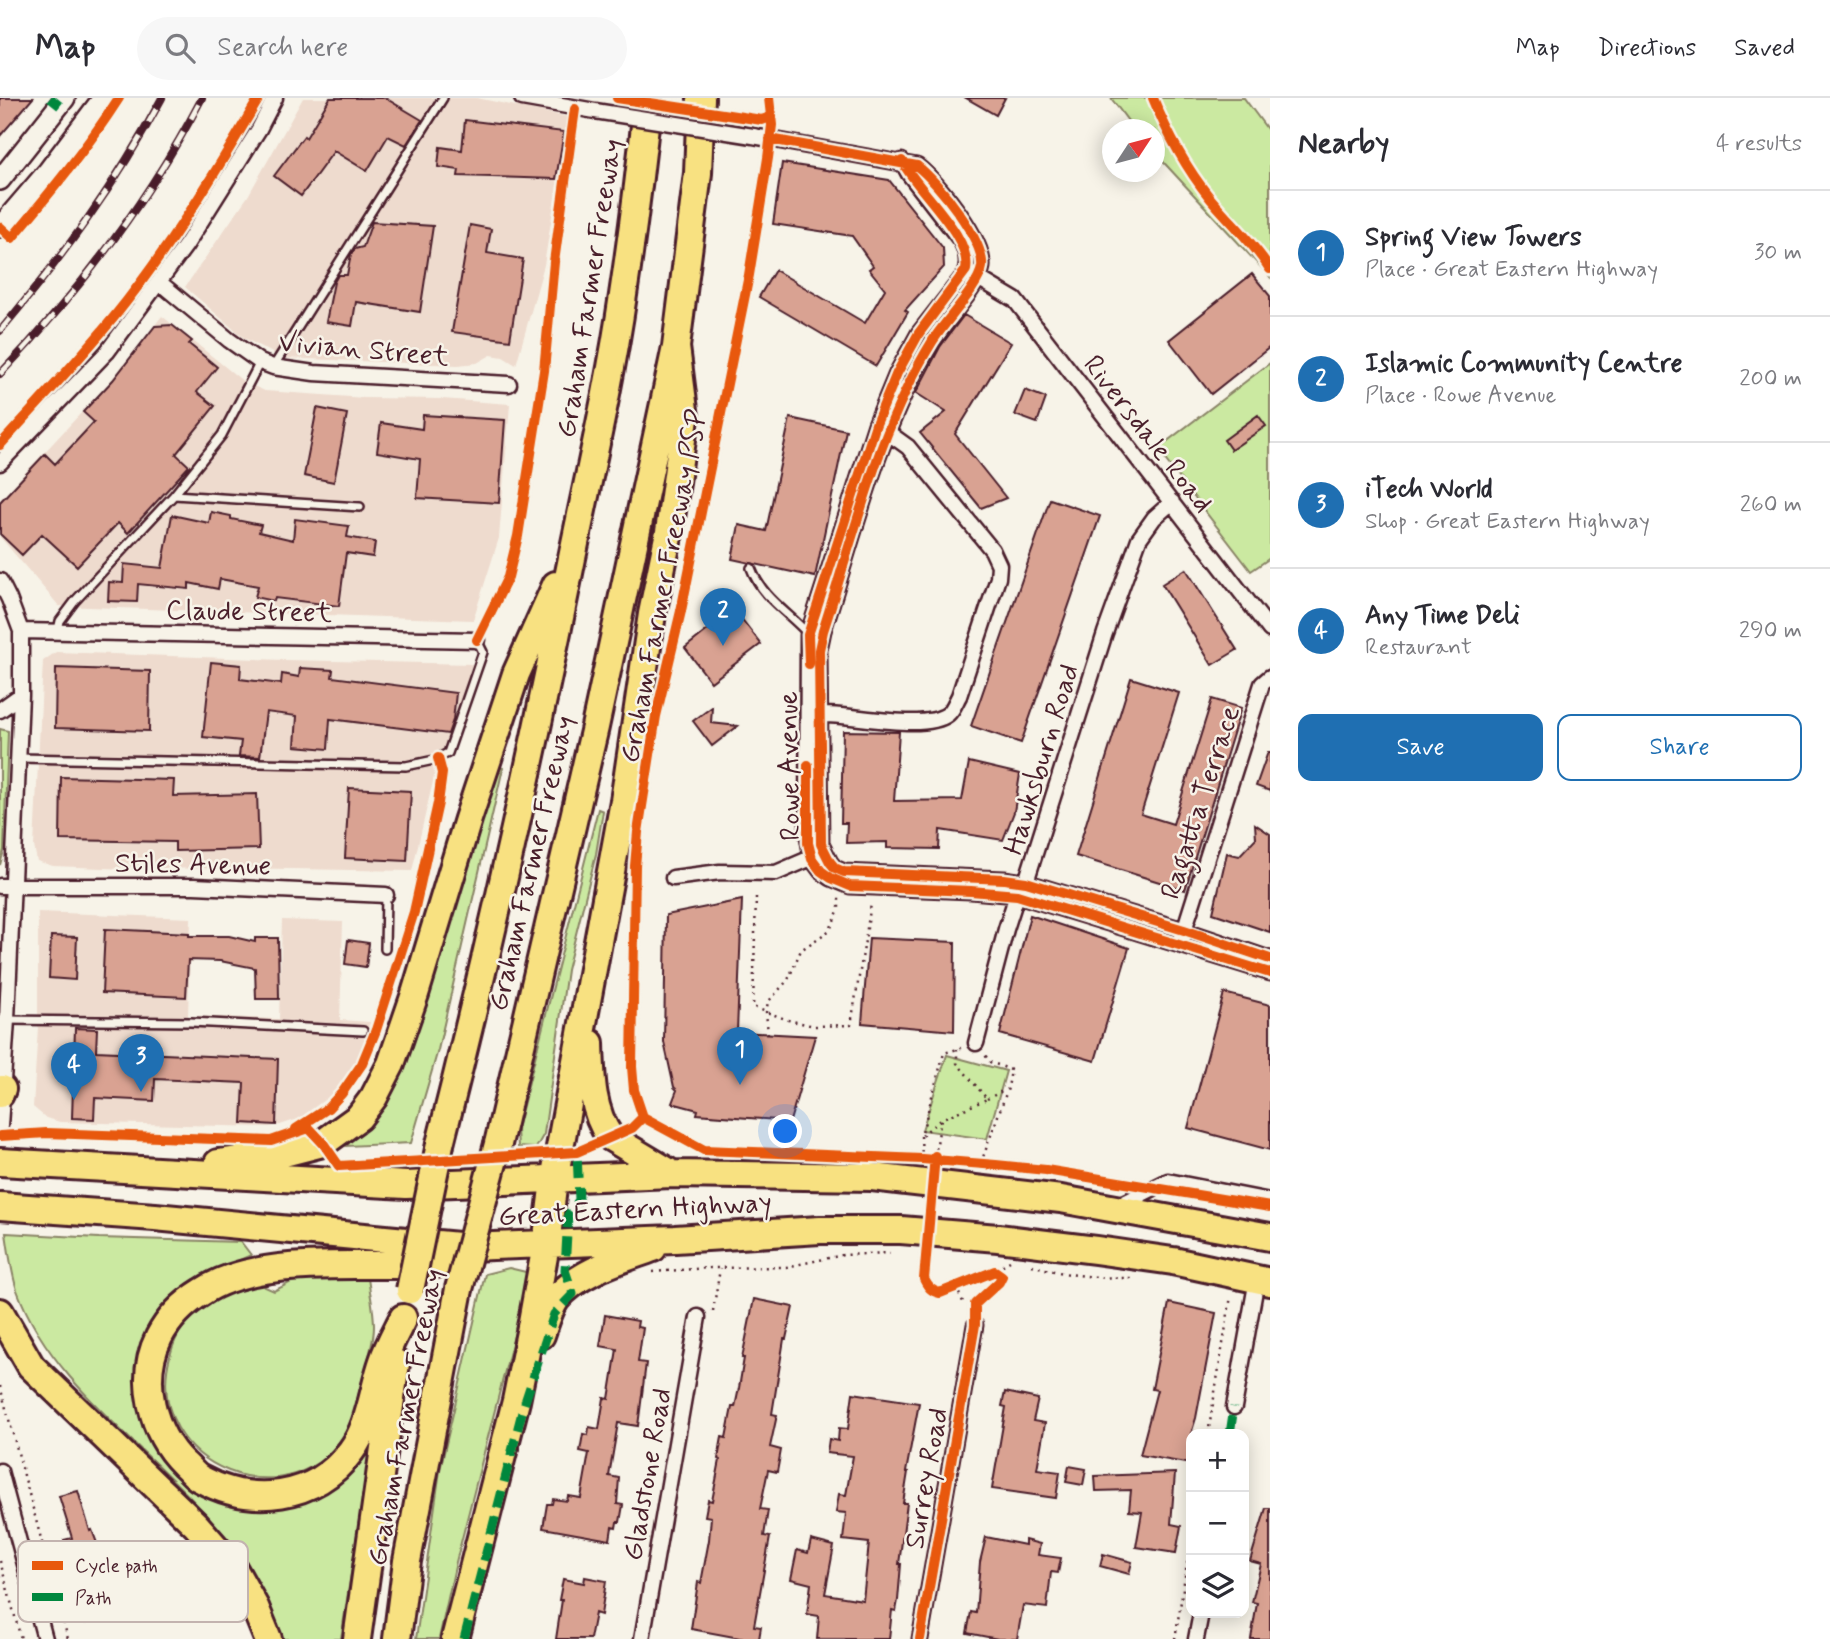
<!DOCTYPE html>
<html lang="en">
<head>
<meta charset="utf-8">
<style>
  :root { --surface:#fff; --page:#f7f7f7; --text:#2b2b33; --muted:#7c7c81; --line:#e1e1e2; --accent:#1f6fb2 }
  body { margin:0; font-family:Mynerve,sans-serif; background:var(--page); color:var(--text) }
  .controls { position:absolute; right:21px; bottom:21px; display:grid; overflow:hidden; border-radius:14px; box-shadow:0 4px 18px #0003 }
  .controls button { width:63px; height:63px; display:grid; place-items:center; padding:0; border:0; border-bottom:2px solid var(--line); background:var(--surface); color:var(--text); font:35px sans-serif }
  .compass { position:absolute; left:1102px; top:21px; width:63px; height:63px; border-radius:50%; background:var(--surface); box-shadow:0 4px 18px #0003; rotate:54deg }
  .you { position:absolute; left:786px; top:1034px; width:24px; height:24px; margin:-18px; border:5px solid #fff; border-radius:50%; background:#1a73e8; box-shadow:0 0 0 10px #1a73e833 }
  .badge { display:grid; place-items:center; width:46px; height:46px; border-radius:50%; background:var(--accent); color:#fff; font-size:23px; font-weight:700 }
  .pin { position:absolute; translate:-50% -58px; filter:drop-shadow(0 2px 4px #0008) }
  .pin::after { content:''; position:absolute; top:37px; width:24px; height:21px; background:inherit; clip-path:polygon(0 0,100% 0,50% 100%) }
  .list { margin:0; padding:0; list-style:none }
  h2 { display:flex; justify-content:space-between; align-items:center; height:91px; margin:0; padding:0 28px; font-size:30px }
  h2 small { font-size:23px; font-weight:400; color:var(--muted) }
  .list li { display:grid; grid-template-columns:46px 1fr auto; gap:21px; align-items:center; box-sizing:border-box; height:126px; padding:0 28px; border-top:2px solid var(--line) }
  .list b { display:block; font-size:26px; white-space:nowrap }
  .list p { margin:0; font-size:23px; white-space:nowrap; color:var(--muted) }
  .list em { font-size:23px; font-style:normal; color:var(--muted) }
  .actions { display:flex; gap:14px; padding:21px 28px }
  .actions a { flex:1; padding:16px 0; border:2px solid var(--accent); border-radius:14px; text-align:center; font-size:24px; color:var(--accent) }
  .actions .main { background:var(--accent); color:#fff }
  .icon { flex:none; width:38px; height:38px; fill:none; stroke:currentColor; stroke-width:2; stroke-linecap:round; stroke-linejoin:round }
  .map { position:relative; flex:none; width:1270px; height:1541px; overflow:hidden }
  header { display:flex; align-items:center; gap:42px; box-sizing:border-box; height:98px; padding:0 35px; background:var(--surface); border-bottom:2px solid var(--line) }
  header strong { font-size:33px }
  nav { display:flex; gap:38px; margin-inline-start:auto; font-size:24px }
  .search { width:490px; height:63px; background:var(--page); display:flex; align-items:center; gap:18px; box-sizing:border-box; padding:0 24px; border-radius:38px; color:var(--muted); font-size:26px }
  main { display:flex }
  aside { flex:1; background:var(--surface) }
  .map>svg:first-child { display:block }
</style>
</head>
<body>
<header>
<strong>Map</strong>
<div class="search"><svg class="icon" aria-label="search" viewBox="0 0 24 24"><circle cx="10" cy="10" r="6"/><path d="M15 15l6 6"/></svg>Search here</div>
<nav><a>Map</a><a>Directions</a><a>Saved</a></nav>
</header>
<main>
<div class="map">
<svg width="1270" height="1541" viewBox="0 0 1270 1541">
  <rect width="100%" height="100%" fill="#f7f3e8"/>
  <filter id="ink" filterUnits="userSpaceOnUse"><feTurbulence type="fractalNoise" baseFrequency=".0143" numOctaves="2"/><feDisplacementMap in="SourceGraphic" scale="14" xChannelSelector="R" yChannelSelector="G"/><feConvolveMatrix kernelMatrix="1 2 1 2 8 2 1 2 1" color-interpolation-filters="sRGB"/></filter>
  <g filter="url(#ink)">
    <path fill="#eedbce" d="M303,0H477L568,19L544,167L516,267L503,259L491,257L477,265L458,267L282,260L244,240L185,189L248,98Z
      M162,218L244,284L265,293L365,300L442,301L510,306L499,440L473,522L59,508L0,439V402L108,286Z
      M56,554L285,562L473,566L449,644L434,679L412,773L237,770L127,771L53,768L37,763L34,748L43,563Z
      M38,814L191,820L188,918L279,921L282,822L343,824L340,922L370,924L358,961L346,980L327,1000L298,1021L280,1027L269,1029L60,1024L46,1020L33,1009L38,929Z"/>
    <path fill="#cbe9a1" stroke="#8a8466" stroke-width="2" d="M1111,0H1244L1270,35V179L1155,55L1154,32L1134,31Z
      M1270,265V460L1251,473L1157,351Z
      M0,631L8,633L4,752L0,767Z
      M499,669L503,670L438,952L411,1045L347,1048L385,995Z
      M598,711L603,713L596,756L567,872L544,1036L536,1050L518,1049L517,1031Z
      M947,957L1006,973L987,1041L922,1032Z
      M6,1135L99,1140L241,1144L251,1157L193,1183L168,1205L145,1320L245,1406L363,1354L369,1357L341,1541H280C258,1501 240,1456 211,1422C148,1349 51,1286 17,1192C11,1173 9,1155 6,1135Z
      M509,1170L530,1175L456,1464L439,1541H416L440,1372L485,1176Z
      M368,1180C370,1196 374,1212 374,1228C374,1248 365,1271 360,1290C357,1304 354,1317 348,1330C296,1429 140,1369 170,1258C175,1237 189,1215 208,1203C223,1194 241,1188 257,1181L265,1189L274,1193L297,1181Z"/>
    <path fill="#d9a292" stroke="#4a1f2b" stroke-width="2" d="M0,0H33L0,38Z
      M330,0H385L422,22L406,47L388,38L367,73L334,53L301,98L274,78L304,38L306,40Z
      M966,0H1005L996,17Z
      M465,22L564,34L556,81L458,78L459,72L438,69L440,49L462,52Z
      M782,65L889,82L943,150L944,169L905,212L908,214L876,268L759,199L775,172L865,225L885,191L869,171L873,168L852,138L773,126Z
      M372,124L433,128L420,214L356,204L352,228L326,224L334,184L338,177H347L351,156L355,151L363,149Z
      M470,127L491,131L487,155L523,161L510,242L452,234Z
      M1252,176L1270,198V249L1211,296L1169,242Z
      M964,217L1011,245L955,336L1006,400L981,410L920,335L946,314L916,295L940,249Z
      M172,227L192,243L189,246L217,269L197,294L215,308L176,356L189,368L128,435L118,425L77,468L42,436L22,457L0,436V404L45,356L55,366L94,324L83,314L113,282L155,228Z
      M1025,292L1046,300L1037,325L1015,317Z
      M317,310L347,316L334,384L304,378Z
      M423,317L505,322L499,405L417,400L420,361L377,354L381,325L422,331Z
      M1258,317L1266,328L1231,352L1224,342Z
      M790,320L846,332L815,479L732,461L739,427L766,433Z
      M1050,401L1100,418L1021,645L971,628Z
      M211,414L231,418V421L261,427L259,434L293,442L295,421L349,428L347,439L375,444L373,459L346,455L339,508L275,500L274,503L255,499L258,488L220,481L218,491L189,485V491L138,486L137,504L108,503L109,484L123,485L124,466L162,470L172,417L209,425Z
      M1186,471L1237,552L1212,567L1162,486Z
      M734,511L761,546L711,584L685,550Z
      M211,564L241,567L240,581L281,586L282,576L299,579L300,570L333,572L332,579L456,595L453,622L448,636L330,621L328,651L295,648L297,618L266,614L260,659L239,658L241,643L203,639Z
      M56,570L150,573L149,633L55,630Z
      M1131,580L1179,595L1141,716L1173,726L1212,601L1241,610L1185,792L1076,758Z
      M712,609L711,625L738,628L712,648L693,623Z
      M843,633L899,634L894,703L962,702L969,664L1020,676L1014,714L1003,742L940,732L939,751L887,750V744L846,745L847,725H841Z
      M1268,654H1270V693L1256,688Z
      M61,679L174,682L173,698L257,696L259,751L175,753V744L60,742Z
      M349,690L411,693L407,763L345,760Z
      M1255,726L1270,736V834L1213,815L1227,755L1239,758L1256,740Z
      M742,802L737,934L815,938L790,1023L697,1016L698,1012L672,1005L677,992L674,989L664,944L666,817Z
      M1030,817L1129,850L1095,963L1000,936Z
      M105,831L189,835V838H229L255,844V840H278L279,901H256L255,870L220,863L188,862L186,899L102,895Z
      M51,838L77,839L75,882L49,880Z
      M869,840L955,844L954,933L862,925Z
      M348,842L369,845L366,869L345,866Z
      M1224,895L1270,907V1052L1188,1030Z
      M75,930L97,931L96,953L278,961L276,1027L242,1025L244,985L155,981L154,1003L95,1000L94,1021L72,1020Z
      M754,1201L793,1209L786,1241H784L772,1316L777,1317L770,1349L781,1352L777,1374L768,1372L760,1411L768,1412L764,1438L770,1439L754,1528L761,1529L759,1541H745L691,1531L698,1484L701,1485L709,1442L711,1419L705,1418L708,1402L712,1403L720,1362L718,1361L722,1339L726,1340L732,1309H735L739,1290L744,1260H742Z
      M1169,1205L1216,1215L1196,1320L1191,1336V1366L1140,1357L1157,1292L1152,1291Z
      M605,1217L638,1223L637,1229L643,1230L638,1264L646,1265L638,1328L618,1325L609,1378L619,1380L617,1406L623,1407L620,1424H617L616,1430L612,1429L610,1442L543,1430L547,1406H552L553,1401L567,1403L568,1398L581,1400L589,1355L580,1353L583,1336L588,1337L589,1329L599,1331L604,1300L609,1301L617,1251L600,1248Z
      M1005,1294L1038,1301L1033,1323L1045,1325L1037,1371L1060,1374L1056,1400L992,1391L1006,1309L1002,1308Z
      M853,1295L919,1305L906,1374H908L903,1405H907L899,1466H901L898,1502L896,1513L892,1512L889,1541H817L819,1518L807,1516L811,1486L791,1481L797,1452L808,1455L811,1442L834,1448L825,1496L863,1502L869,1445L843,1442L846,1415L836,1414L839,1396L846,1397L853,1358L827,1355L829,1341L838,1343L839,1330L848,1331Z
      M1069,1368L1086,1371L1083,1387L1066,1384Z
      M1175,1375L1171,1426L1181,1428L1176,1455L1136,1449L1142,1414L1129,1413L1131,1392L1096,1393L1095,1378Z
      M78,1393L90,1433L92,1432L109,1477L116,1474L127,1512L86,1525L74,1487L79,1485L64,1442L72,1440L59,1398Z
      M1266,1410H1270V1541H1251L1257,1505L1252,1504L1261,1466L1250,1463Z
      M986,1439L1025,1447V1442L1040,1446L1038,1457L1061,1460L1058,1475L1051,1474L1047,1510L1023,1507L1017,1541H998L967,1535L971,1514L976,1515L980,1464Z
      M1103,1456L1132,1464L1129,1476L1100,1468Z
      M585,1479L606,1483L601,1517L595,1515L590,1541H556L562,1502H559L563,1481L584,1485Z"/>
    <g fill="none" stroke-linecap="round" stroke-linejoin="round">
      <g stroke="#4a1f2b" stroke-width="12">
        <path id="lane" d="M273,269L443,0
          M174,397L360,409
          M751,470C762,500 787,513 808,536
          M58,532L60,523L75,503L174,397L222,337L260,264
          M19,660L406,668L434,662L448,655L483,554L477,542
          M385,851L386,797
          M4,922L191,924L363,933"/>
      </g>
      <g stroke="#4a1f2b" stroke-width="19">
        <path id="street" d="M522,0L595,13
          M753,38L917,68C938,84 985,143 982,169C979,189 944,224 932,244C879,330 854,437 823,533L819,552L821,746L830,764L835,770L844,774L1004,781L1026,784L1184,832L1270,861
          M902,63L909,76L961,143C967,154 970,165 964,177L919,235L897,275L876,326L808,537L807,733L812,761L821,773L831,780L850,788L971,793L1017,797L1270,875
          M973,177L1015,202L1270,532
          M159,184L229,242L260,264L273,269L314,275L509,286
          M0,365L107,254L186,147L259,31L275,0
          M0,483L9,501L21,533V597L7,922L0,1028
          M21,533L477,542
          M0,612L21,597
          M813,617C845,614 924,635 948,616C953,612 956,603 959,598L998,480L999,467L992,452L908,349L883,331
          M673,780L720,774L776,775L818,757
          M0,788H194L386,797
          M1182,839L1262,586L1270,579
          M976,945L1006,831L1017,797L1026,784L1105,535L1139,441L1154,420L1172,404
          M1118,1108L1168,1083L1270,1103
          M1234,1309L1257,1181
          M0,1373L45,1541
          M642,1541L698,1219
          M920,1541L975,1227
          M1196,1541L1201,1515"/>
      </g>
      <g stroke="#4a1f2b" stroke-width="24">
        <path id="secondary" d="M0,82L65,0
          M0,129L48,73L103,0"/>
      </g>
      <g stroke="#4a1f2b" stroke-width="32">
        <path id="highway" d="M590,945C591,977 591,1012 610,1039L672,1076
          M0,996L2,991
          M440,1046C489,853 532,660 571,465C589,376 610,287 623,197C633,131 641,66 648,0
          M498,1046L595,629L676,249L698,75L701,0
          M0,1064L406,1087L672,1076L872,1079L1061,1101L1270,1139
          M218,1065L284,1055L323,1045L359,1019L374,999L391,966L415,896L468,721L516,576L556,487
          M0,1108L155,1119L469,1149L675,1141L820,1132H901L998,1140L1096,1152L1173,1163L1270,1184
          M0,1214L31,1268L196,1427L232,1468L255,1509L268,1541
          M403,1220C396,1234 388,1248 383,1263C373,1291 370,1328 351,1353C315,1402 251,1409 199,1380C194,1377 189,1370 184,1366C152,1335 138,1281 159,1239C169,1220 184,1205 202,1194C251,1161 337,1168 394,1167C407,1167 424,1169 436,1166C447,1163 459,1154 469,1149
          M541,1237C545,1226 549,1211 556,1201C579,1173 621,1162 653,1150
          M357,1541L396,1265
          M397,1541L407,1463L459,1191
          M455,1541L516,1303L532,1224L546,1147L554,1082L624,703L652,516L669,434L685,320L676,249"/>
      </g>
      <path stroke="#4a1f2b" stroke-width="2.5" stroke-dasharray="2 5" stroke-linecap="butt" d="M756,799L753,909L788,922L814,928L851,927L871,806
        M768,936L766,914L768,904L788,882L801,852L830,832L839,811V800
        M987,1001L1006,991
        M922,1037L941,1021
        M935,1058L941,1021L987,1001L957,965V951
        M922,1061L921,1038L944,955L961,950
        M981,1065L1008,990L1011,972L990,964L985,957
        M1032,1167C1065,1178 1099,1180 1133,1180
        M998,1173L1003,1167L1010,1163
        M653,1174L709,1170L786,1169L843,1157L890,1155
        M956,1189L964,1206
        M713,1213L720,1171
        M0,1288L68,1541
        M1208,1336L1231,1198
        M0,1463L21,1541
        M1175,1541L1191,1440"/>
      <use href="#lane" stroke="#f7f3e8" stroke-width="7"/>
      <use href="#street" stroke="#f7f3e8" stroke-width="14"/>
      <use href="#secondary" stroke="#f7f3e8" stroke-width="19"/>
      <use href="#highway" stroke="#f8e181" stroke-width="26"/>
      <g stroke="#4a1f2b" stroke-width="8">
        <path id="rail" d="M0,233C64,157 115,88 162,0
          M0,276C80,193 149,102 202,0"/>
      </g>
      <use href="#rail" stroke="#f7f3e8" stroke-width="5" stroke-dasharray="16" stroke-linecap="butt"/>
      <g stroke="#4a1f2b" stroke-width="19" stroke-linecap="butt">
        <path id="street-bridge" d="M595,13L753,38"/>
      </g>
      <g stroke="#4a1f2b" stroke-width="32" stroke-linecap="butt">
        <path id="highway-bridge" d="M459,1191L498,1046
          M410,1192L440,1046"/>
      </g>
      <use href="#street-bridge" stroke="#f7f3e8" stroke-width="14"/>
      <use href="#highway-bridge" stroke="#f8e181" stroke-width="26"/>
      <path stroke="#00873e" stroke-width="9" stroke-dasharray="18 9" stroke-linecap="butt" d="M50,0L60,8
        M1230,1336L1234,1309
        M464,1541L523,1310L554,1216L573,1196L565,1172L568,1117L579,1102L577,1054"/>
      <g stroke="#f7f3e8" stroke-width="15">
        <path id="cycleway" d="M617,0L762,22L770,19
          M1153,0C1167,35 1186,70 1210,100C1230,124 1253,144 1270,171
          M770,41L917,68C938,84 985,143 982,169C979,189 944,224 932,244C879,330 854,437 823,533L819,552L821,746L830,764L835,770L844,774L1004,781L1026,784L1184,832L1270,861
          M0,129L12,140C50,95 87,50 119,0
          M0,347C38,305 78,263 114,219C169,151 215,76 259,0
          M477,542L508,479L518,438L544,273L554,164L575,11
          M809,566L808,537L876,326L897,275L919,235L966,172C972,138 918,94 902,63
          M808,667V745L812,761L821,773L831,780L850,788L971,793L1017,797L1270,875
          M643,1019L634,992L632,969L635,768L638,734L656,618L681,513L749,177L768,60L772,27L769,0
          M643,1019L704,1052L922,1061L996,1067L1046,1072L1270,1109
          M296,1031L328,1010L342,995L362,966L376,932L414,814L438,705L442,675L438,660
          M0,1038L47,1035L271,1043L309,1030L323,1045L339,1068L577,1054L632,1030L643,1019
          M920,1541L975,1227V1206L999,1184L1002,1178L995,1173L940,1195C931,1193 928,1189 924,1181L935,1058"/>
      </g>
      <use href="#cycleway" stroke="#e8590c" stroke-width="10"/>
    </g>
  </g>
  <g text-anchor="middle" stroke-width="5" stroke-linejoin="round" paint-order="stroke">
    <g font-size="28" fill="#4a1f2b" stroke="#f7f3e8">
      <text transform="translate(588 190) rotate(-81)" y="10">Graham Farmer Freeway</text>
      <text transform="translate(364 250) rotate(5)" y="10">Vivian Street</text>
      <text transform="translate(1149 335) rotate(52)" y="10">Riversdale Road</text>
      <text transform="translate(662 488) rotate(-79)" y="10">Graham Farmer Freeway PSP</text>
      <text transform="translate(249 512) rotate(1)" y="10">Claude Street</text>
      <text transform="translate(1040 661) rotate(-73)" y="10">Hawksburn Road</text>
      <text transform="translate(788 668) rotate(-91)" y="10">Rowe Avenue</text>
      <text transform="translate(1199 704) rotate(-72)" y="10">Ragatta Terrace</text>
      <text transform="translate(193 765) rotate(1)" y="10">Stiles Avenue</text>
      <text transform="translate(530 765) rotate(-77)" y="10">Graham Farmer Freeway</text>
      <text transform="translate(635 1110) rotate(-3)" y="10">Great Eastern Highway</text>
      <text transform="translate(404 1319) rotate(-79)" y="10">Graham Farmer Freeway</text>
      <text transform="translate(646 1376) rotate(-80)" y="10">Gladstone Road</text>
      <text transform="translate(925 1380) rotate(-80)" y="10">Surrey Road</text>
    </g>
  </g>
  <rect x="18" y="1443" width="230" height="81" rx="10" fill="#f7f3e8" stroke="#c3b3af" stroke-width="2"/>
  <rect x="32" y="1463" width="31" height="9" fill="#e8590c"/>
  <rect x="32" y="1495" width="31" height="8" fill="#00873e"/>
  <g font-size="19" fill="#4a1f2b">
    <text x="75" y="1474">Cycle path</text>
    <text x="75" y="1506">Path</text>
  </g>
</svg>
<div class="controls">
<button>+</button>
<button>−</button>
<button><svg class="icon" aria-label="layers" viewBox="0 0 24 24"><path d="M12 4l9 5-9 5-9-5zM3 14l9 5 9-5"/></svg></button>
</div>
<svg class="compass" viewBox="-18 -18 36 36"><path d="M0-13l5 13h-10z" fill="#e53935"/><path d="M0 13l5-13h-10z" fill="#7c7c81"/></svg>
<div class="you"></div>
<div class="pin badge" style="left:740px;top:987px">1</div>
<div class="pin badge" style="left:723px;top:548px">2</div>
<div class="pin badge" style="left:141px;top:994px">3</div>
<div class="pin badge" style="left:74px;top:1002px">4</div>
</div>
<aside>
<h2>Nearby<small>4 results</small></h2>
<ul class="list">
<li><span class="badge">1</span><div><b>Spring View Towers</b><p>Place · Great Eastern Highway</p></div><em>30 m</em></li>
<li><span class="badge">2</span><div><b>Islamic Community Centre</b><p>Place · Rowe Avenue</p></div><em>200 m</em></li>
<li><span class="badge">3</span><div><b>iTech World</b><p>Shop · Great Eastern Highway</p></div><em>260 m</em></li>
<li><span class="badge">4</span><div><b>Any Time Deli</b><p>Restaurant</p></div><em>290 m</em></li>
</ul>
<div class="actions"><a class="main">Save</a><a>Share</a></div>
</aside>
</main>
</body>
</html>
